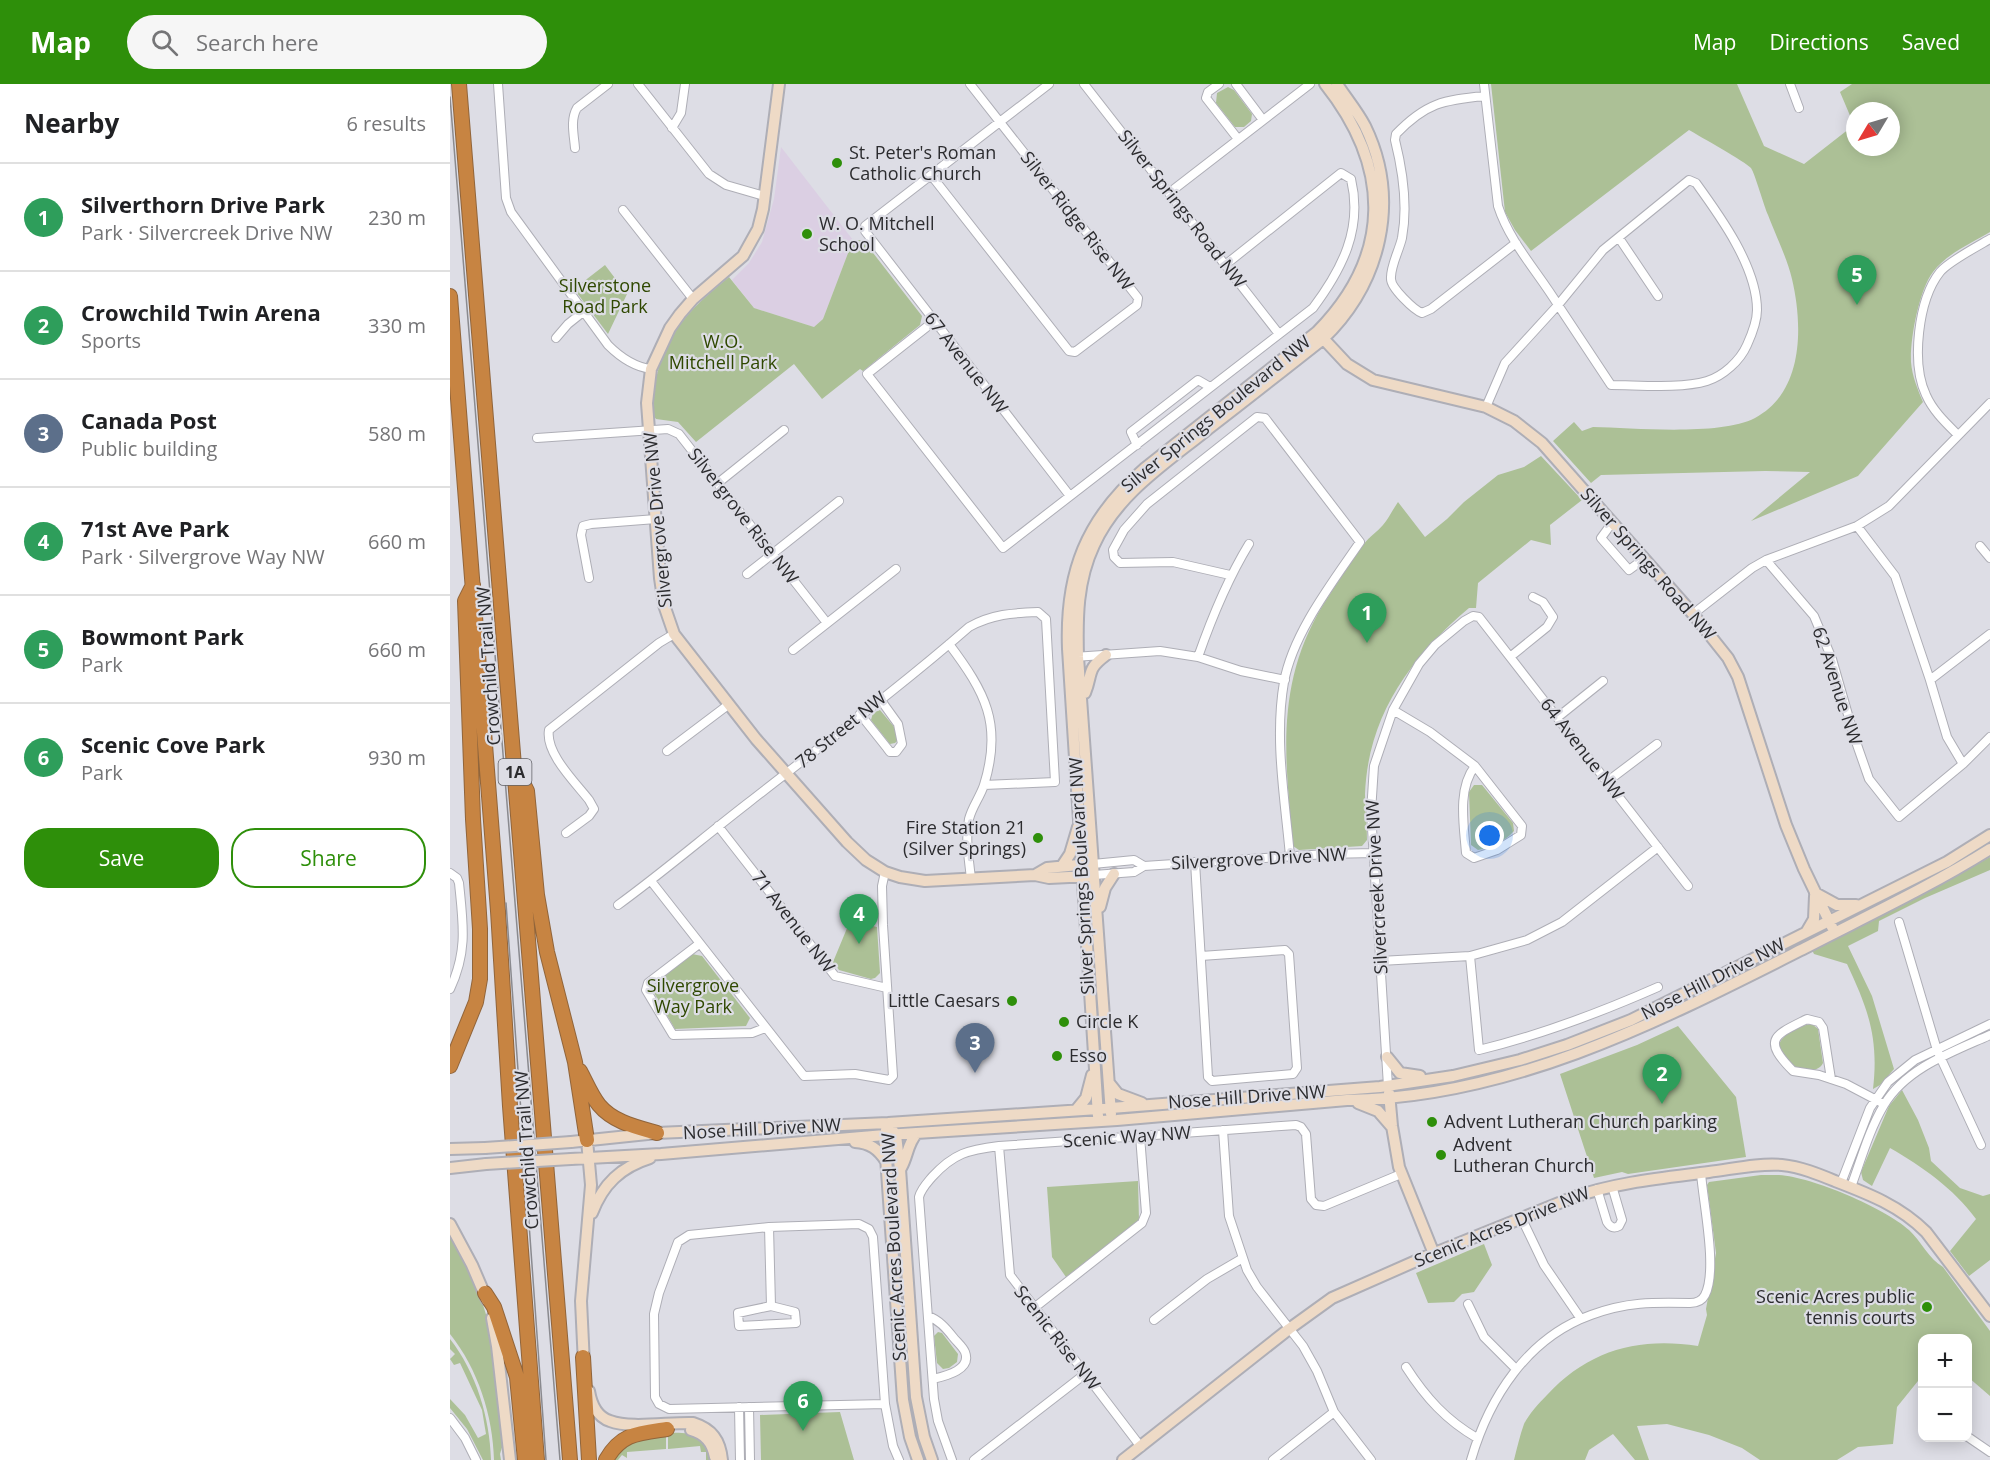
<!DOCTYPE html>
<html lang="en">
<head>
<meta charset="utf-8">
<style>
  :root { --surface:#fff; --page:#f6f6f6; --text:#202124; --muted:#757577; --line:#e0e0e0; --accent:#2e8f0a }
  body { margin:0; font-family:"Open Sans",sans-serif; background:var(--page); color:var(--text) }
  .controls { position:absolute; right:18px; bottom:18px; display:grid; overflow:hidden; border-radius:12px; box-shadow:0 3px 15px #0003 }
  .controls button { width:54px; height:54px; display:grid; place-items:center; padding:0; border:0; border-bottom:2px solid var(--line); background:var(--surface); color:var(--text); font:30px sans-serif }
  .compass { position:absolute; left:1396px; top:18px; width:54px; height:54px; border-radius:50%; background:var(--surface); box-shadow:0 3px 15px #0003; rotate:232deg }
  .you { position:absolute; left:1040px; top:752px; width:21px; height:21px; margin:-15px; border:4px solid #fff; border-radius:50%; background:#1a73e8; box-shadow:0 0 0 9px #1a73e833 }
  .badge { display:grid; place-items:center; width:39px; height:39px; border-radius:50%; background:var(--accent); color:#fff; font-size:20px; font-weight:700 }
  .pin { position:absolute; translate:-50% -50px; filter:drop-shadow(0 2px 3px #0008) }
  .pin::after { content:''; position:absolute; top:32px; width:21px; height:18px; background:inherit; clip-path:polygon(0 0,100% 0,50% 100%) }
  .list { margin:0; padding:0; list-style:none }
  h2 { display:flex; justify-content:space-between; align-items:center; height:78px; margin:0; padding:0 24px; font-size:26px }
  h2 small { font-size:20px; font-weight:400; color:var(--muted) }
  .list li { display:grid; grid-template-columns:39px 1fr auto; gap:18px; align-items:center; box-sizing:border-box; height:108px; padding:0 24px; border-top:2px solid var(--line) }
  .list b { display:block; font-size:22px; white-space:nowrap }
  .list p { margin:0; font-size:20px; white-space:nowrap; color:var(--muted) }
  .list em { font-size:20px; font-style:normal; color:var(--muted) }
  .actions { display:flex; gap:12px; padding:18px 24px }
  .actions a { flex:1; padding:14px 0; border:2px solid var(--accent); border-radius:24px; text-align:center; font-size:21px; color:var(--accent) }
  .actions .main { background:var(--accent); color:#fff }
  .icon { flex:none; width:33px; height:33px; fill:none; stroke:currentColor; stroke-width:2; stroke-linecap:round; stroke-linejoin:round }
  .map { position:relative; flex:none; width:1540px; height:1376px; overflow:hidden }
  header { display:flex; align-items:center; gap:36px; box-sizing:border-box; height:84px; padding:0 30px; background:var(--accent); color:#fff }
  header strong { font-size:28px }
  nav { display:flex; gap:33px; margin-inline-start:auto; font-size:21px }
  .search { width:420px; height:54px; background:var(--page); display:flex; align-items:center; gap:15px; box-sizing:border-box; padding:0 21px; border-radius:33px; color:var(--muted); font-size:22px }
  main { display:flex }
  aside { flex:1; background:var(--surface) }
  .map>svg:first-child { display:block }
</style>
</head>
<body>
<header>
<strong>Map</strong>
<div class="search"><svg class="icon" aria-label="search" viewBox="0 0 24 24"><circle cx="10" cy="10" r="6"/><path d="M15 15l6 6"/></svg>Search here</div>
<nav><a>Map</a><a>Directions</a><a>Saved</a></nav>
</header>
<main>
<aside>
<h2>Nearby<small>6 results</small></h2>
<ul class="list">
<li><span class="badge" style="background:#2e9e5b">1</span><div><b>Silverthorn Drive Park</b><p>Park · Silvercreek Drive NW</p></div><em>230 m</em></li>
<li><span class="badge" style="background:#2e9e5b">2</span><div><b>Crowchild Twin Arena</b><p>Sports</p></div><em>330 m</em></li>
<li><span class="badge" style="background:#5c6f8a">3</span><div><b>Canada Post</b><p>Public building</p></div><em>580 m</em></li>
<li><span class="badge" style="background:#2e9e5b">4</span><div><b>71st Ave Park</b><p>Park · Silvergrove Way NW</p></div><em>660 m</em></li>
<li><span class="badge" style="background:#2e9e5b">5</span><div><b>Bowmont Park</b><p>Park</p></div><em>660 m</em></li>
<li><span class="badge" style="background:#2e9e5b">6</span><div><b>Scenic Cove Park</b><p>Park</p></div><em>930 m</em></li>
</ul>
<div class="actions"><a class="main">Save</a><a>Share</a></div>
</aside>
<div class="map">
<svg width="1540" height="1376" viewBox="0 0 1540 1376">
  <rect width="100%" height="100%" fill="#dddde5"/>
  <path fill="#dbcfe3" d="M331,63L403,156L373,235L364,243L304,224L282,196L299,179L312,158L324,115Z"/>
  <path fill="#acc096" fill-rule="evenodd" d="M1041,0H1287L1314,62L1354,80L1404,41L1390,8L1402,0H1540V148C1522,159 1496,170 1483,188C1469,206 1460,255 1461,278C1462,292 1468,306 1473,318L1408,392L1301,437L1360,388L1315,387L1151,391L1141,399L1103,357L1124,338L1132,347L1143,343C1185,344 1270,352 1305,334C1354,308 1353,242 1342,195C1337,174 1326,152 1318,131C1314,122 1305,90 1301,84C1296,78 1249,52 1239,46L1081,167L1065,146L1055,128ZM1405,27H1441V63H1405Z
    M778,3L784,6L802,30L801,37L794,43H785L766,19L767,9Z
    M403,156H413L472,232L470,241L413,287L410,285L372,315L344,280L246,358L228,338L206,335C200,328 203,317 204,308C211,253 238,226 279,193L304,224L364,243L373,235Z
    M155,181L177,210L158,250L124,205Z
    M1091,372L1132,416L1100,441L1101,461L1081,456L1028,499L1026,524H1019C961,573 918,631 915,710C915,725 917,741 917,756L912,762L849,766L843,762C835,674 825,600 873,521C886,501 899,480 914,460C919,453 927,448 933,441C939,434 943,425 948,418L975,453L997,435L1014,418L1048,391L1074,383Z
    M430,626L445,644L448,656L445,659L440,660L421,636L423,629Z
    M1024,701H1032L1063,739L1064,747C1054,758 1042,764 1028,766L1021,761L1019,708Z
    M1540,773V786L1475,814L1429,837L1428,847L1398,862L1422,912L1444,985L1430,1001L1423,1005C1429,954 1418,925 1397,880L1364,870L1362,866L1451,821Z
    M400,837L427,843L430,889L425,894L421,895L389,886L383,878Z
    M242,870L252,872L300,934L296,942L225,945L203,907V901Z
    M1362,940L1368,945L1373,979C1369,989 1351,988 1343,981C1337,976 1331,968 1329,961C1332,950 1351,941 1362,940Z
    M1228,942L1286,1013L1296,1073L1178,1090L1172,1088L1144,1094L1110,990L1187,961Z
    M1452,1006L1468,1036L1479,1064L1481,1077L1510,1104L1533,1112L1540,1110V1176L1519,1192L1500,1167L1526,1135C1503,1104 1473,1083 1440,1064L1422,1102L1413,1096L1411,1088L1439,1022Z
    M1311,1091C1317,1091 1323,1091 1329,1091C1362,1093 1435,1124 1459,1146C1471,1157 1479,1175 1493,1183L1540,1247V1312L1518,1293V1254H1472V1292L1447,1323L1443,1360L1408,1363L1387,1376H1310L1292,1364L1259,1351L1217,1340L1187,1342L1199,1376H1185L1163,1350L1139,1366L1135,1376H1064C1067,1364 1070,1351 1074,1340C1079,1330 1089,1319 1097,1311C1139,1266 1188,1253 1248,1262L1257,1231L1256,1225L1266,1169L1257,1101L1259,1098Z
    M688,1097L689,1136L616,1193L602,1173L597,1103Z
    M0,1151L28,1205L39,1240L53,1360L50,1370L51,1376H44C43,1332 28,1285 0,1250Z
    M1034,1160L1042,1181L1024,1208L1012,1210L1004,1218L978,1219L966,1189Z
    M488,1248L492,1249L508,1270L507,1278L499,1284L493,1285L487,1279L484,1252Z
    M0,1255C26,1288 40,1334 41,1376H33L17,1345L0,1324V1315L15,1331L28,1354L36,1350L32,1326L10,1279L4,1281L0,1275L5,1270L0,1265Z
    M390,1328L404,1376H311L310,1331Z
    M219,1349C240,1348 259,1351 260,1376H256V1368H251L250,1362L218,1365V1350Z
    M216,1350V1365L177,1368V1374L172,1371L168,1376H161L181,1356Z"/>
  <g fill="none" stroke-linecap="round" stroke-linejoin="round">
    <g stroke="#aeaeb6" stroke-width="10">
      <path id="street" d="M48,0L56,114L61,128L158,261C170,273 185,283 201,285
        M188,0L259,90L276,101L314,112
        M599,0L415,142V147L620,412
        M634,0L829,250
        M769,0L758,8L756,14L788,55
        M786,0L813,36
        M1034,0L1048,122C1060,159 1088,188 1108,221L1055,279L1036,323
        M1340,0L1349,24
        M1035,12C993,16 976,19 946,50L945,56C953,88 958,122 952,154C949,167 940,183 941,195C941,204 964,226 972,229L981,225L1066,159
        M222,44L231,29L235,0
        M125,64C124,51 120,36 127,24L158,0
        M481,91L619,267L625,268L687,221L688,214L520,0
        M1239,96L1246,99C1270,132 1307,183 1307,226C1307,238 1302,250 1297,261C1290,277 1273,292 1257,297C1231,305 1188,301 1161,301L1108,221L1153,166Z
        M719,109L860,0
        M173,126L243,215
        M1169,154L1208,212
        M483,238L417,290L553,464L863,224C892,185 913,145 901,95L891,89L775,181
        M106,254L118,240L133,228
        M1508,351C1496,339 1483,327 1476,311C1461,279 1468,216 1490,188C1498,178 1528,162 1540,155
        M87,354L218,345L229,350L377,539
        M687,361L681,348L748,296L760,303
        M268,399L334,346
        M1162,439L1151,454L1179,486L1194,475
        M1407,442L1445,492L1480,596L1540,550
        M1530,462L1540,474
        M1316,476L1364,532L1382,575L1405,655L1419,695L1449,733L1513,680L1540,653
        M297,490L389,417
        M780,491L723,478L670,479L664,473L663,466L674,446L697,420L807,333L815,334L910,458C882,499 843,549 834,598C824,655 835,715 840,772
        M139,494L131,451L133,442L141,440L206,435
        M1243,530L1302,484L1316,476L1407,442L1439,422L1540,319
        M499,560C535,608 553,640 534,701C530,713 522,723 519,735C515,755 519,775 521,795
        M343,566L446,485
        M624,573L710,567L748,573L791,587L835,596
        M748,573C762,533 777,496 799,460
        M1060,573L1097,543L1103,533L1093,518L1083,513
        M1480,596L1497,653L1513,680
        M943,626L980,648L1025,682C1007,705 1014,742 1016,769L1024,774L1047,766L1071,751L1072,742L1025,682
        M410,630L437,664L440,668H446L452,660L448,640L430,615
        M1108,633L1153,597
        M217,667L278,621
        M1158,697L1207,660
        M268,742L385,892L437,904
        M116,749L139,732L144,725L139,716C125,698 95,669 99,646L209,559L224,550
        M745,778L758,993L762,997L843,990L847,984L839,870L835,866L751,872
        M643,780L684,776L694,782
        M0,789L7,794L9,799C13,839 18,867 0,905
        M644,791L684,788L694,782L876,770L924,769
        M201,797L354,992L405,990L439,996L443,992L433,841L432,802L435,788
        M168,821C212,789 254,753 298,719C372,661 448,605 519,543C542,530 563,529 588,528L596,535L605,698L534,701
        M1449,838L1487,966L1531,1061
        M249,860L198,899L196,906L223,951L302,949L315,944
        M1020,872L1029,966C1091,951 1149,929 1208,903
        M930,877L1020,872L1077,856L1112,838L1208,763
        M1381,995L1373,944L1369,938L1357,935C1325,951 1311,955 1343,987L1369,991L1396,1000L1434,1020
        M938,1002L921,728L924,682L943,626L969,580L985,561L1014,537L1023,532L1029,533L1238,802
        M773,1046L779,1132L797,1186L807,1203L853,1262L867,1287L884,1328L921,1376
        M549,1062L560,1191L691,1363
        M1391,1099L1420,1024L1438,998L1465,976L1540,940
        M1401,1103C1411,1076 1419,1046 1434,1021C1456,984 1502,968 1540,951
        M1147,1105L1157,1138C1160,1143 1164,1145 1169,1142L1172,1136L1162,1102
        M1071,1133L1094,1181L1131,1235
        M409,1140L419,1145L423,1153L435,1320L219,1325L209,1320L205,1313L204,1230L209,1209L228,1158L239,1151L319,1143Z
        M319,1143L321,1222L345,1228L346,1239L289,1242L288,1229L321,1222
        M1018,1220L1034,1253L1066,1285
        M584,1224L692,1139L696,1129L690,1052
        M478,1232C489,1236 496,1244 503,1253C507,1258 513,1263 515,1268C522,1286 495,1292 483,1295
        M704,1236L757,1195L793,1174
        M956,1283C976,1314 996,1336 1027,1354
        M435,1320L443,1362L449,1376
        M289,1323L290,1376
        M299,1323L300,1376
        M0,1334L15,1354L26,1376
        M1518,1353L1540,1368
        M502,1376L488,1337L484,1315L469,1113C471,1105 477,1099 482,1093C504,1069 518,1066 549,1062L846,1041L851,1043L856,1050L861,1115L866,1121L874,1122L951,1090
        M524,1376L635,1290
        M823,1376L884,1328
        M1021,1376C1039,1314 1077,1254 1141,1231C1176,1218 1203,1218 1240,1219C1246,1219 1252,1217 1255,1211C1268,1186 1253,1118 1251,1089"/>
    </g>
    <g stroke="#aeaeb6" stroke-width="14">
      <path id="secondary" d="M329,0L313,125L308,145L293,172L243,215L230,230L220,244L201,285L197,319L210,494L214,521L224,550L306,655L397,758L416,776L435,788L450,793L475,797L585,791L599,794L640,792
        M869,250L897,280L923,296L1036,323L1064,337L1092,359L1243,530L1278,574L1288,593L1336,741L1354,785L1382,843
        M635,609C643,589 636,586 656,571
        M612,782L620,770L628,743
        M585,791L597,784L639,780
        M1365,809L1387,821H1406
        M650,823L655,804L664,790
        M1357,847L1364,835L1365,812
        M937,973L950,989L970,992
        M660,1000L668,1010L692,1019
        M939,1009L942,1042L949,1083L984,1170
        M908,1019L928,1027L941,1042
        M627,1025L636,1014L642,991
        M661,1030L628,573C627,534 627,497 644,461C667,410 716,379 758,345C797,315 835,285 873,255C931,199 951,116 915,42C907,27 896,14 887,0
        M648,1032L618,565C615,489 636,435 694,385L867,248C943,171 941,83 875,0
        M436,1046L435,1059L453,1316L460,1353L468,1376
        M443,1047L446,1051L450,1085L466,1313L474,1353L482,1376
        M121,1058L207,1049L438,1039L648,1025L930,1003L1003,992L1070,976L1117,961L1181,936L1497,778L1540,751
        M405,1058C420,1059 428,1065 436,1077
        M0,1065L35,1064
        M121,1075L211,1070L435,1051L667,1036L897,1016C1062,1014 1210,937 1355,864C1417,832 1481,802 1540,765
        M0,1084L36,1080
        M451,1084C458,1072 457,1060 467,1049
        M142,1129C153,1100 171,1083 200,1074
        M0,1140L22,1181L37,1216
        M42,1234L47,1262L60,1376
        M134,1280L131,1217L141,1101L137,1056
        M139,1307C141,1319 147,1333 160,1337C180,1345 220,1338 243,1339C262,1345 270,1356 272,1376
        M241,1346C255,1350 262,1358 265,1373
        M673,1376L839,1245L882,1214L975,1173L1124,1113C1168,1098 1213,1094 1259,1088C1283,1085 1308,1079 1332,1081C1351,1083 1368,1090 1385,1097C1419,1110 1450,1122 1476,1148L1540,1232"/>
    </g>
    <g stroke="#91653b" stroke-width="16">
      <path id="highway" d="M9,0L120,1376
        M0,212L48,827L60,1022L87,1376
        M67,687L77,707L87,811L97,868L125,978L137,1056
        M0,982L26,918L30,895V845L23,735L15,517L23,501
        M130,987C136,998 141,1011 149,1021C163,1038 186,1043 207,1049
        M35,1209L44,1223L67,1293L75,1376
        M133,1273L139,1376
        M156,1376C171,1349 189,1349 217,1345"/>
    </g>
    <use href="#street" stroke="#fff" stroke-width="8"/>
    <use href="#secondary" stroke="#eedac6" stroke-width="10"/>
    <use href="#highway" stroke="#c78442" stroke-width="14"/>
    <path stroke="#8a8a8f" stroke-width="1.5" d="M0,13L110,1376
      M56,819L96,1376"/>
    <g stroke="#aeaeb6" stroke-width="14" stroke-linecap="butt">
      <path id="secondary-bridge" d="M35,1064L121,1058
        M36,1080L121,1075"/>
    </g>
    <use href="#secondary-bridge" stroke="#eedac6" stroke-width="10"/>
  </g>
  <g fill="#2e8f0a" stroke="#dddde5" stroke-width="2">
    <circle cx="387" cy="79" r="6"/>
    <circle cx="357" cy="150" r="6"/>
    <circle cx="588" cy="754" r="6"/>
    <circle cx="562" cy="917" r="6"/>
    <circle cx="614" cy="938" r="6"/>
    <circle cx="607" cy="972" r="6"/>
    <circle cx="982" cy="1038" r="6"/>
    <circle cx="991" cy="1071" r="6"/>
    <circle cx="1477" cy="1223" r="6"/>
  </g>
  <g text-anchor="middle" stroke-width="4.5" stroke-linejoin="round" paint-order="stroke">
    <rect fill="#dddde5" stroke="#616166" stroke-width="1.5" x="48.5" y="675" width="33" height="26" rx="4.5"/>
    <g font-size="16" font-weight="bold" fill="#2c2c2f">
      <text x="65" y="694">1A</text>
    </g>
    <g font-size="18" fill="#2c2c2f" stroke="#dddde5" text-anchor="start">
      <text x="399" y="75">St. Peter's Roman<tspan x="399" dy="21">Catholic Church</tspan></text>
      <text x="369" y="146">W. O. Mitchell<tspan x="369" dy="21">School</tspan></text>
      <text x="576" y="750" text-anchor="end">Fire Station 21<tspan x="576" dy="21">(Silver Springs)</tspan></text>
      <text x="550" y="923" text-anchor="end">Little Caesars</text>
      <text x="626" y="944">Circle K</text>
      <text x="619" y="978">Esso</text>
      <text x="994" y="1044">Advent Lutheran Church parking</text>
      <text x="1003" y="1067">Advent<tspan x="1003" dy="21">Lutheran Church</tspan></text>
      <text x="1465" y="1219" text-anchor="end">Scenic Acres public<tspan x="1465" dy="21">tennis courts</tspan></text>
    </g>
    <g font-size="18" fill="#2c2c2f" stroke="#dddde5">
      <text transform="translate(732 125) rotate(52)" y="6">Silver Springs Road NW</text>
      <text transform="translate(627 137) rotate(52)" y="6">Silver Ridge Rise NW</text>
      <text transform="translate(516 279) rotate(52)" y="6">67 Avenue NW</text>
      <text transform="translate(766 330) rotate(-39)" y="6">Silver Springs Boulevard NW</text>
      <text transform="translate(293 432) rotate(52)" y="6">Silvergrove Rise NW</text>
      <text transform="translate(208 436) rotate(-95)" y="6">Silvergrove Drive NW</text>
      <text transform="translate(1198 480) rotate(49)" y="6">Silver Springs Road NW</text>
      <text transform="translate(39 582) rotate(-94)" y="6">Crowchild Trail NW</text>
      <text transform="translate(1387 602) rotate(72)" y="6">62 Avenue NW</text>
      <text transform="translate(391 646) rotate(-39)" y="6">78 Street NW</text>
      <text transform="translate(1132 665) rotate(52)" y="6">64 Avenue NW</text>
      <text transform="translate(809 775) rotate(-3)" y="6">Silvergrove Drive NW</text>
      <text transform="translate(632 792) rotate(-93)" y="6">Silver Springs Boulevard NW</text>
      <text transform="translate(927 803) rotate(-93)" y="6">Silvercreek Drive NW</text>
      <text transform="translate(343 838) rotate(52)" y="6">71 Avenue NW</text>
      <text transform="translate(1263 895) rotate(-27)" y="6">Nose Hill Drive NW</text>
      <text transform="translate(797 1013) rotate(-4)" y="6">Nose Hill Drive NW</text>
      <text transform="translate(312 1045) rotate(-3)" y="6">Nose Hill Drive NW</text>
      <text transform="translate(677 1053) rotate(-4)" y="6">Scenic Way NW</text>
      <text transform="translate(77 1066) rotate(-94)" y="6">Crowchild Trail NW</text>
      <text transform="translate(1052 1143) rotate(-22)" y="6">Scenic Acres Drive NW</text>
      <text transform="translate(444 1163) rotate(-93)" y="6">Scenic Acres Boulevard NW</text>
      <text transform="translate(607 1254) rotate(52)" y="6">Scenic Rise NW</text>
    </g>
    <g font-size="18" fill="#2f4800" stroke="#dddde5">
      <text x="155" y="208">Silverstone<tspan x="155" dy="21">Road Park</tspan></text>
      <text x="273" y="264">W.O.<tspan x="273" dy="21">Mitchell Park</tspan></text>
      <text x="243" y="908">Silvergrove<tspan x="243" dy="21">Way Park</tspan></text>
    </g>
  </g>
</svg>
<div class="controls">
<button>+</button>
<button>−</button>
</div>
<svg class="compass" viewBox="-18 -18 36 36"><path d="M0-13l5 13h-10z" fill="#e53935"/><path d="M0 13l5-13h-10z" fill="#757577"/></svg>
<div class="you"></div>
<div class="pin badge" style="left:917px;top:559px;background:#2e9e5b">1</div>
<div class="pin badge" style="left:1212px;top:1020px;background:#2e9e5b">2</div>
<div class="pin badge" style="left:525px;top:989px;background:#5c6f8a">3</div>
<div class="pin badge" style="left:409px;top:860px;background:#2e9e5b">4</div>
<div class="pin badge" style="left:1407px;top:221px;background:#2e9e5b">5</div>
<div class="pin badge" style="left:353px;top:1347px;background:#2e9e5b">6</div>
</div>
</main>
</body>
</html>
